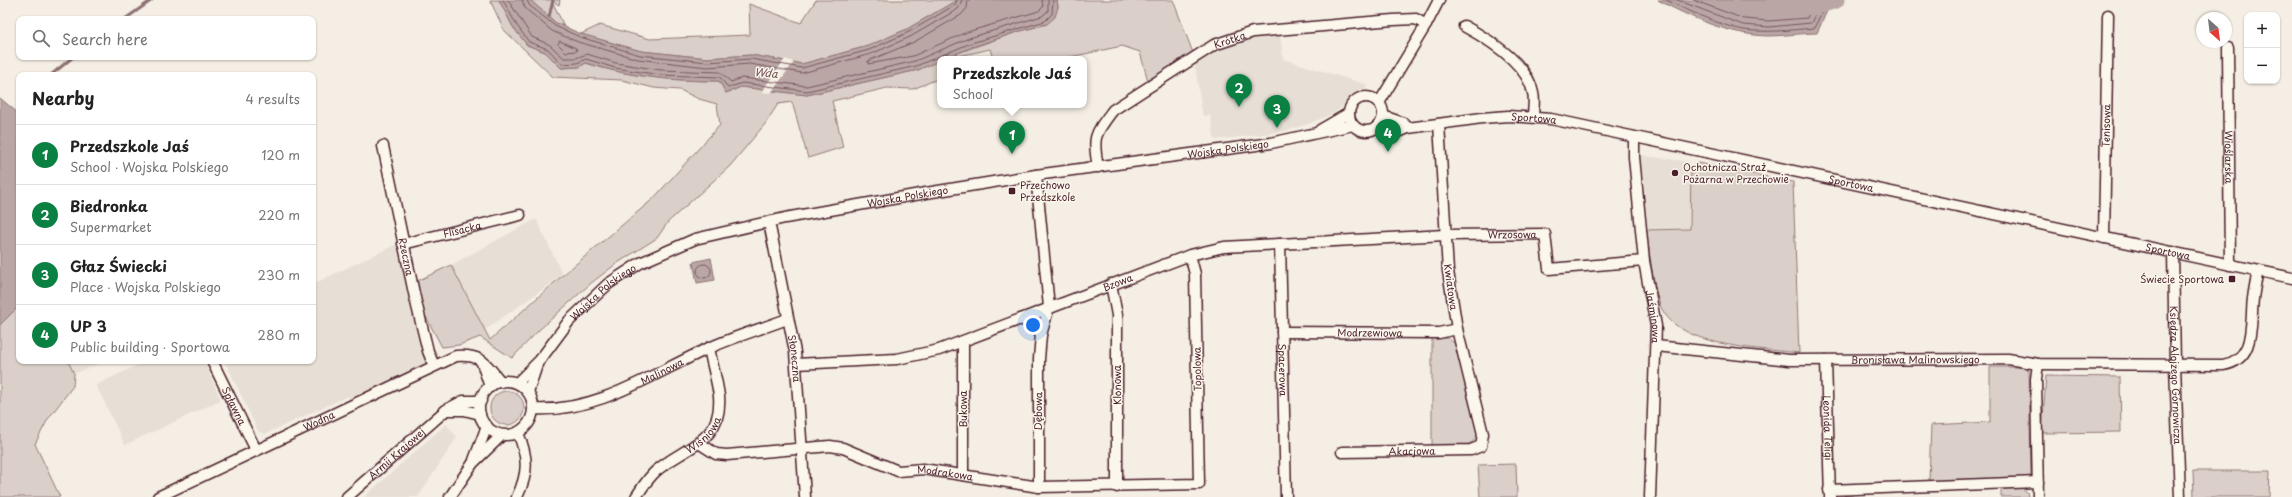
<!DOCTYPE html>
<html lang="en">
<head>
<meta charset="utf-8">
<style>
  :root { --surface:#fff; --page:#f6f6f6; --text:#222; --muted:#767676; --line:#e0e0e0; --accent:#0b8043 }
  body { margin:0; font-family:"Playpen Sans",sans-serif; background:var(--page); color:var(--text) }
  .controls { position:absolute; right:12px; top:12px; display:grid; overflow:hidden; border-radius:8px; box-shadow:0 1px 3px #0004 }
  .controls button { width:36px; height:36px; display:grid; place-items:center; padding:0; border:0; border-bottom:1px solid var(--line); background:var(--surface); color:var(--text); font:20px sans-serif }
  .compass { position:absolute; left:2196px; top:12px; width:36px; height:36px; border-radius:50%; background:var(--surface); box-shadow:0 1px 3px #0004; rotate:152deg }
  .you { position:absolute; left:1033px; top:325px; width:14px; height:14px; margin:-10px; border:3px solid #fff; border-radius:50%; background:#1a73e8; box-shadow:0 0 0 6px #1a73e833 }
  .badge { display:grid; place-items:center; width:26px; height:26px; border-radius:50%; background:var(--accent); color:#fff; font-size:13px; font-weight:700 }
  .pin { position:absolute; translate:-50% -33px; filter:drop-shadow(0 1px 2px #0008) }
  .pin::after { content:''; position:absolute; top:21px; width:14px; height:12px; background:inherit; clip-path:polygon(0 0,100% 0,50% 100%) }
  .popup { position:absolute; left:937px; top:56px; width:150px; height:52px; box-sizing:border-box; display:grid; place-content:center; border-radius:8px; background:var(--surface); filter:drop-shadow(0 1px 3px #0005); font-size:13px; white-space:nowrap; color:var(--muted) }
  .popup b { font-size:15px; color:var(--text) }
  .popup::after { content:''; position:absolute; left:50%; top:100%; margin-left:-8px; border:8px solid transparent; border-top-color:var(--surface) }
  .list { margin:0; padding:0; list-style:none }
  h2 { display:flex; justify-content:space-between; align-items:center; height:52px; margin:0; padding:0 16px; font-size:17px }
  h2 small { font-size:13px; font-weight:400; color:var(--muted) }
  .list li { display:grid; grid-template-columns:26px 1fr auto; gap:12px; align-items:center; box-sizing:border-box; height:60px; padding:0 16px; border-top:1px solid var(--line) }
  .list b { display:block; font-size:15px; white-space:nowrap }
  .list p { margin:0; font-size:13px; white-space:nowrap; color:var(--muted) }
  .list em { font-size:13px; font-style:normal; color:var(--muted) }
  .icon { flex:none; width:22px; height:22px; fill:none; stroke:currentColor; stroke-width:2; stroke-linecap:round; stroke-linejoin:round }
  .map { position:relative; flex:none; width:2292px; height:497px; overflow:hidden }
  .search { position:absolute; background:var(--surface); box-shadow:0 1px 3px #0004; left:16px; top:16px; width:300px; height:44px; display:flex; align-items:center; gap:10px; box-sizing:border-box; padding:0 14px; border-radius:8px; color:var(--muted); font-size:15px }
  .panel { position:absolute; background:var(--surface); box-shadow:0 1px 3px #0004; left:16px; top:72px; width:300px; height:292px; border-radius:8px }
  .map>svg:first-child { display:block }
</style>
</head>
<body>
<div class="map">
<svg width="2292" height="497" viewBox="0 0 2292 497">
  <rect width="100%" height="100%" fill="#f4eee4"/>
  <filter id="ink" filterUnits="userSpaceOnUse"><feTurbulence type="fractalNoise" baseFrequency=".025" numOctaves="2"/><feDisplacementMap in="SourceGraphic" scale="8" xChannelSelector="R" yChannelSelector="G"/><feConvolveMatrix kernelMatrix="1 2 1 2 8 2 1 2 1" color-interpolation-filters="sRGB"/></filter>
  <g filter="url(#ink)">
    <path fill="#e7dfd6" d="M1280,34L1283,59L1368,85L1357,97L1332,114L1308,124L1286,131L1215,140L1210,115L1203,116L1194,61L1224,45L1248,37Z
      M1639,155L1690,162V229L1646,230Z
      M536,219L563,275L485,330L451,265Z
      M399,243L427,366L350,401L348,396L265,434L258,431L225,361H313V284Z
      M68,361H105L74,374Z
      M146,361H204L221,400L125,445L96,385Z
      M446,424L457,437L418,497H364Z"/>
    <path fill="#dbd0c9" stroke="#92787a" d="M490,0H499L513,27L527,45L545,52L561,68L579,67L586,63C629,77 674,81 719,81L726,93L741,87L807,95L918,70L940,59V78L913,89L887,88L832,101L843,147L808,158L792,102L778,104L765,124L730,166L668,222L657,238L616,264L590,284L539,330L512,358L480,337L459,345L442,347L409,285L451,265L490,340L563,275L653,199L720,125L717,104L699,99L680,90L654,88L622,80L553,77L504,30Z
      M530,0H560L559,5L552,1L564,26L556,23Z
      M816,0H957L907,29L868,46L802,64L751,55L708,58L641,51L581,34L600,25L650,39L750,35L749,4L801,23Z
      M1057,0H1173L1193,53L1148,81L1140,52L1122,46L1061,59H993L990,49L955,57V59H941L1017,32L1047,24L1058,7Z
      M1698,163L1793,182L1799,353C1759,348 1673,348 1659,302C1652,279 1650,253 1646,230L1690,229L1691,168Z
      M19,306V361H68L74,374L73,386L48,419L35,444L60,497H0V325Z
      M1432,338H1448L1456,345L1478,431C1475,452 1448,446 1432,447Z
      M1990,367H2021L2029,370L2031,478L1929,481L1931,425L1990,422Z
      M2046,376L2120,377L2121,432L2042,433Z
      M490 408a17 17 0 1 1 34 0a17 17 0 1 1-34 0Z
      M1516,464L1517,497H1480L1478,465Z
      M2193,471H2270L2269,497H2194Z
      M2022,488L2027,492L2028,497H2001V489Z"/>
    <path fill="#baa7a5" stroke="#8d7174" d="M499,0H530L556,23L581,34L641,51L708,58L751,55L802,64L868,46L907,29L957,0H1057L1058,7L1055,17L1047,24L1017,32L972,47L918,70L807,95L741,87L726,93L719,81C674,81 629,77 586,63L579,67L561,68L545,52L527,45L513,27Z
      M1658,0H1832L1817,33C1801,33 1784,36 1768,36C1730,35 1691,18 1658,0Z
      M0,98L19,114V306L0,325Z
      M711,258L715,280L697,283L693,262Z"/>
    <path fill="#f4eee4" d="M785,59L794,62L771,93L761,92Z"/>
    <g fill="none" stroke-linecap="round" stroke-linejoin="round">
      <path stroke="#77555c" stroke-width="1" d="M503,0L516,24L529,42L548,49L562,64L577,63L586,59L615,68L660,75L720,77L728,88L742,83L807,91L916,66L971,43L1045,21L1052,14L1053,0
        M508,0L532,37L550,45L564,58H576L587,54L616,63L661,70L720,72L731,82L742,78L807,86L915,61L969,38L1042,16L1048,11V0
        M522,0L525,8L552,31L578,42L638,59L707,67L750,64L802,73L871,54L910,37L958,9L962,0
        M527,0L529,5L555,26L580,37L640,55L708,62L751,59L802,68L869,50L909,32L955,5L957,0
        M968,0L967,8L961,15L914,42L868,61V64L913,56L967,32L1039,11L1043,7L1042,0
        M1666,0C1684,9 1724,27 1744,30C1767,33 1791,30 1814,28L1828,0
        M1677,0L1743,25L1769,27L1811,23L1822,0
        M1693,0L1744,19L1769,21L1807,18L1816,0
        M560,41L576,48L577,51L566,52L558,44Z
        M697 271a7 7 0 1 1 14 0a7 7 0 1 1-14 0Z"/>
      <path stroke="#8d7174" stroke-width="3" d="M549,17L553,0
        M125,19L152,0
        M51,75L73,57"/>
      <path stroke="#baa7a5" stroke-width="17" d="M1774,0L1812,7L1836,0"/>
      <g stroke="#4a1f2b" stroke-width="13">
        <g id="minor">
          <path d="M1464,26C1488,39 1528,64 1533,93C1535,100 1533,109 1533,117"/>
          <path id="s1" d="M2228,48L2230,265"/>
          <circle cx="1366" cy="114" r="17"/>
          <path d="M1379,103L1426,25L1439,0"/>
          <path d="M1383,116L1403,123L1408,128"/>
          <path id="s2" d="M1378,126L1401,131L1408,128L1482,118L1508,116L1551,119L2292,278"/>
          <path d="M1320,130L1349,113"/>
          <path id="s3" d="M1634,137V157L1644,261L1656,326L1650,497"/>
          <path id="s4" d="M383,146L415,298L428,351L434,366"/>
          <path id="s5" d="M1098,167C1092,136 1095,134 1113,110L1214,45L1253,32L1393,20L1416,19L1426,25"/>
          <path d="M1036,175L1049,307L1041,335L1039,359V487"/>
          <path id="s6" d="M769,222L795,352L805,497"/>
          <path id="s7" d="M2104,238L2108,15"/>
          <path id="s8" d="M403,244L520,215"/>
          <path id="s9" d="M1280,244L1286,497"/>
          <path id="s10" d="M2173,252L2175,365L2180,497"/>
          <path d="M1111,284L1117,315V487"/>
          <path d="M1021,319L1034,326L1041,335"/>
          <path id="s11" d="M1282,332L1439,333L1457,329"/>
          <path d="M963,342V475"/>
          <path id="s12" d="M1656,346L1789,360L2008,359L2038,364L2223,365C2256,360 2250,324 2253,299C2254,289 2256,280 2258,271"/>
          <path id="s13" d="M1826,360L1830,497"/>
          <path id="s14" d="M212,361L256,450"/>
          <path d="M482,363L490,387"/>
          <path id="s15" d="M796,364L897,359L939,350L1190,255L1224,247L1445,235L1545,234L1549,269L1644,261"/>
          <path d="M2038,364L2036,379L2038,497"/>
          <circle cx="506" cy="408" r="27"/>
          <path id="s16" d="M517,383L540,360L569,321L608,284L640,263L695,239L785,218L926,193L1036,175L1271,143L1353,125"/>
          <path d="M528,392L537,365"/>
          <path id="s17" d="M533,409C597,413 652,374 707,349C733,337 761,329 787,319"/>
          <path d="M448,410H464L480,414"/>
          <path id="s18" d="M699,443L716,454L727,455L830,446L843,448L898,471L923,469L1039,487L1199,484L1195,274L1190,255"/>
          <path id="s19" d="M1342,452L1471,450L1481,446L1483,434L1457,329L1448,271L1439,124"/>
          <path d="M474,460L487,426"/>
          <path d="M1829,490L2038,482"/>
          <path id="s20" d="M158,497L456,356C482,354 486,364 501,382"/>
          <path id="s21" d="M347,497L446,410L463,401H481"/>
          <path d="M450,497L473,463L502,435"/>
          <path d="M517,497C529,472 528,457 518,433"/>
          <path id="s22" d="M636,497C642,488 648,478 656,471C683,447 723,443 719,396C717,380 712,364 709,348"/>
        </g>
      </g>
      <use href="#minor" stroke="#fbf7ec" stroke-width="10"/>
    </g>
  </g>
  <g fill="#4a1f2b" stroke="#fbf7ec" stroke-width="1.5">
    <circle cx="1675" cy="173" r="4"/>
    <rect x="1008" y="187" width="8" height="8" rx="2"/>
    <rect x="2228" y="275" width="8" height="8" rx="2"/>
  </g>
  <g text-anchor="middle" stroke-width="3" stroke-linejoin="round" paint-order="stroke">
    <g font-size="10" fill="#4a1f2b" stroke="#fbf7ec">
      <text dy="4" stroke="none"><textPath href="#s5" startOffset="199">Krótka</textPath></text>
      <text dy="4" stroke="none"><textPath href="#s2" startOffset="158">Sportowa</textPath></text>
      <text dy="4" stroke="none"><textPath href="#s7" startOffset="112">Tenisowa</textPath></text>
      <text dy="4" stroke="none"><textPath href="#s16" startOffset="774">Wojska Polskiego</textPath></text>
      <text dy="4" stroke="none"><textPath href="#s1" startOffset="109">Wioślarska</textPath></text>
      <text dy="4" stroke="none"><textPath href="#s2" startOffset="482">Sportowa</textPath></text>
      <text dy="4" stroke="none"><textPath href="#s16" startOffset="450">Wojska Polskiego</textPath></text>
      <text dy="4" stroke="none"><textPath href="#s8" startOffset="61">Flisacka</textPath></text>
      <text dy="4" stroke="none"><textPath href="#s15" startOffset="736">Wrzosowa</textPath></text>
      <text dy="4" stroke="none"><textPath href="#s2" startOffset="806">Sportowa</textPath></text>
      <text dy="4" stroke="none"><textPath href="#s4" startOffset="113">Rzeczna</textPath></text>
      <text dy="4" stroke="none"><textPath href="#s15" startOffset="335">Bzowa</textPath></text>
      <text transform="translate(1451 287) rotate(82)" y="4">Kwiatowa</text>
      <text dy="4" stroke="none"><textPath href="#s16" startOffset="126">Wojska Polskiego</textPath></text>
      <text dy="4" stroke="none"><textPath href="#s3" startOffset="181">Jaśminowa</textPath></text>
      <text dy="4" stroke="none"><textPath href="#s11" startOffset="88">Modrzewiowa</textPath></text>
      <text dy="4" stroke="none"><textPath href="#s6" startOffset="139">Słoneczna</textPath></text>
      <text dy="4" stroke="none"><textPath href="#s12" startOffset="260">Bronisława Malinowskiego</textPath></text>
      <text transform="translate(1197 369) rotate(-91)" y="4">Topolowa</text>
      <text dy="4" stroke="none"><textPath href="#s9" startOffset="126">Spacerowa</textPath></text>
      <text dy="4" stroke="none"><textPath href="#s17" startOffset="136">Malinowa</textPath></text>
      <text dy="4" stroke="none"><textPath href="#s10" startOffset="123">Księdza Alojzego Górnowicza</textPath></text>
      <text transform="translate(1117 385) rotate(-90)" y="4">Klonowa</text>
      <text dy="4" stroke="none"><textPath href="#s14" startOffset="50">Spławna</textPath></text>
      <text transform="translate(963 409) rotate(-90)" y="4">Bukowa</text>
      <text transform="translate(1038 411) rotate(-89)" y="4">Dębowa</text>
      <text dy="4" stroke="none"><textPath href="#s20" startOffset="178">Wodna</textPath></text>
      <text dy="4" stroke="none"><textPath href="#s13" startOffset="68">Leonida Teligi</textPath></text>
      <text dy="4" stroke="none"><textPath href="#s22" startOffset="93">Wiśniowa</textPath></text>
      <text dy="4" stroke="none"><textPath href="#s19" startOffset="70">Akacjowa</textPath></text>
      <text dy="4" stroke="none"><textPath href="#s21" startOffset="66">Armii Krajowej</textPath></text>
      <text dy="4" stroke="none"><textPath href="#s18" startOffset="255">Modrakowa</textPath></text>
    </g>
    <g font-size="10" fill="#4a1f2b" stroke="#fbf7ec" text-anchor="start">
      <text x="1683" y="171">Ochotnicza Straż<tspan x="1683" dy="12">Pożarna w Przechowie</tspan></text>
      <text x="1020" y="189">Przechowo<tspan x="1020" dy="12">Przedszkole</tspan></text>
      <text x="2224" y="283" text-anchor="end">Świecie Sportowa</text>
    </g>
    <g font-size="11" font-style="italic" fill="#714f56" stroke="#fbf7ec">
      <text transform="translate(766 73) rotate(5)" y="4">Wda</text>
    </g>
  </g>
</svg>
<div class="controls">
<button>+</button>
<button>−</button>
</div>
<svg class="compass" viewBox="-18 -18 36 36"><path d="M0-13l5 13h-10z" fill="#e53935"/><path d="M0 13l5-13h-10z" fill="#767676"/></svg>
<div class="you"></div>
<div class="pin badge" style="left:1012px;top:154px">1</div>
<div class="popup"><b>Przedszkole Jaś</b>School</div>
<div class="pin badge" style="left:1239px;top:107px">2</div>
<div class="pin badge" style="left:1277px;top:128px">3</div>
<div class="pin badge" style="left:1388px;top:152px">4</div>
<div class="search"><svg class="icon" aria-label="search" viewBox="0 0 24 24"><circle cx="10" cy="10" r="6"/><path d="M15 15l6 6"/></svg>Search here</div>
<section class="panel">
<h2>Nearby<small>4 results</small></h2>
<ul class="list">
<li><span class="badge">1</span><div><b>Przedszkole Jaś</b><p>School · Wojska Polskiego</p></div><em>120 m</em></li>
<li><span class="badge">2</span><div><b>Biedronka</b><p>Supermarket</p></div><em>220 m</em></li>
<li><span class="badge">3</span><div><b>Głaz Świecki</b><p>Place · Wojska Polskiego</p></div><em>230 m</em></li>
<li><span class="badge">4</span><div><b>UP 3</b><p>Public building · Sportowa</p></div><em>280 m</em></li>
</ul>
</section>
</div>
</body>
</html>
